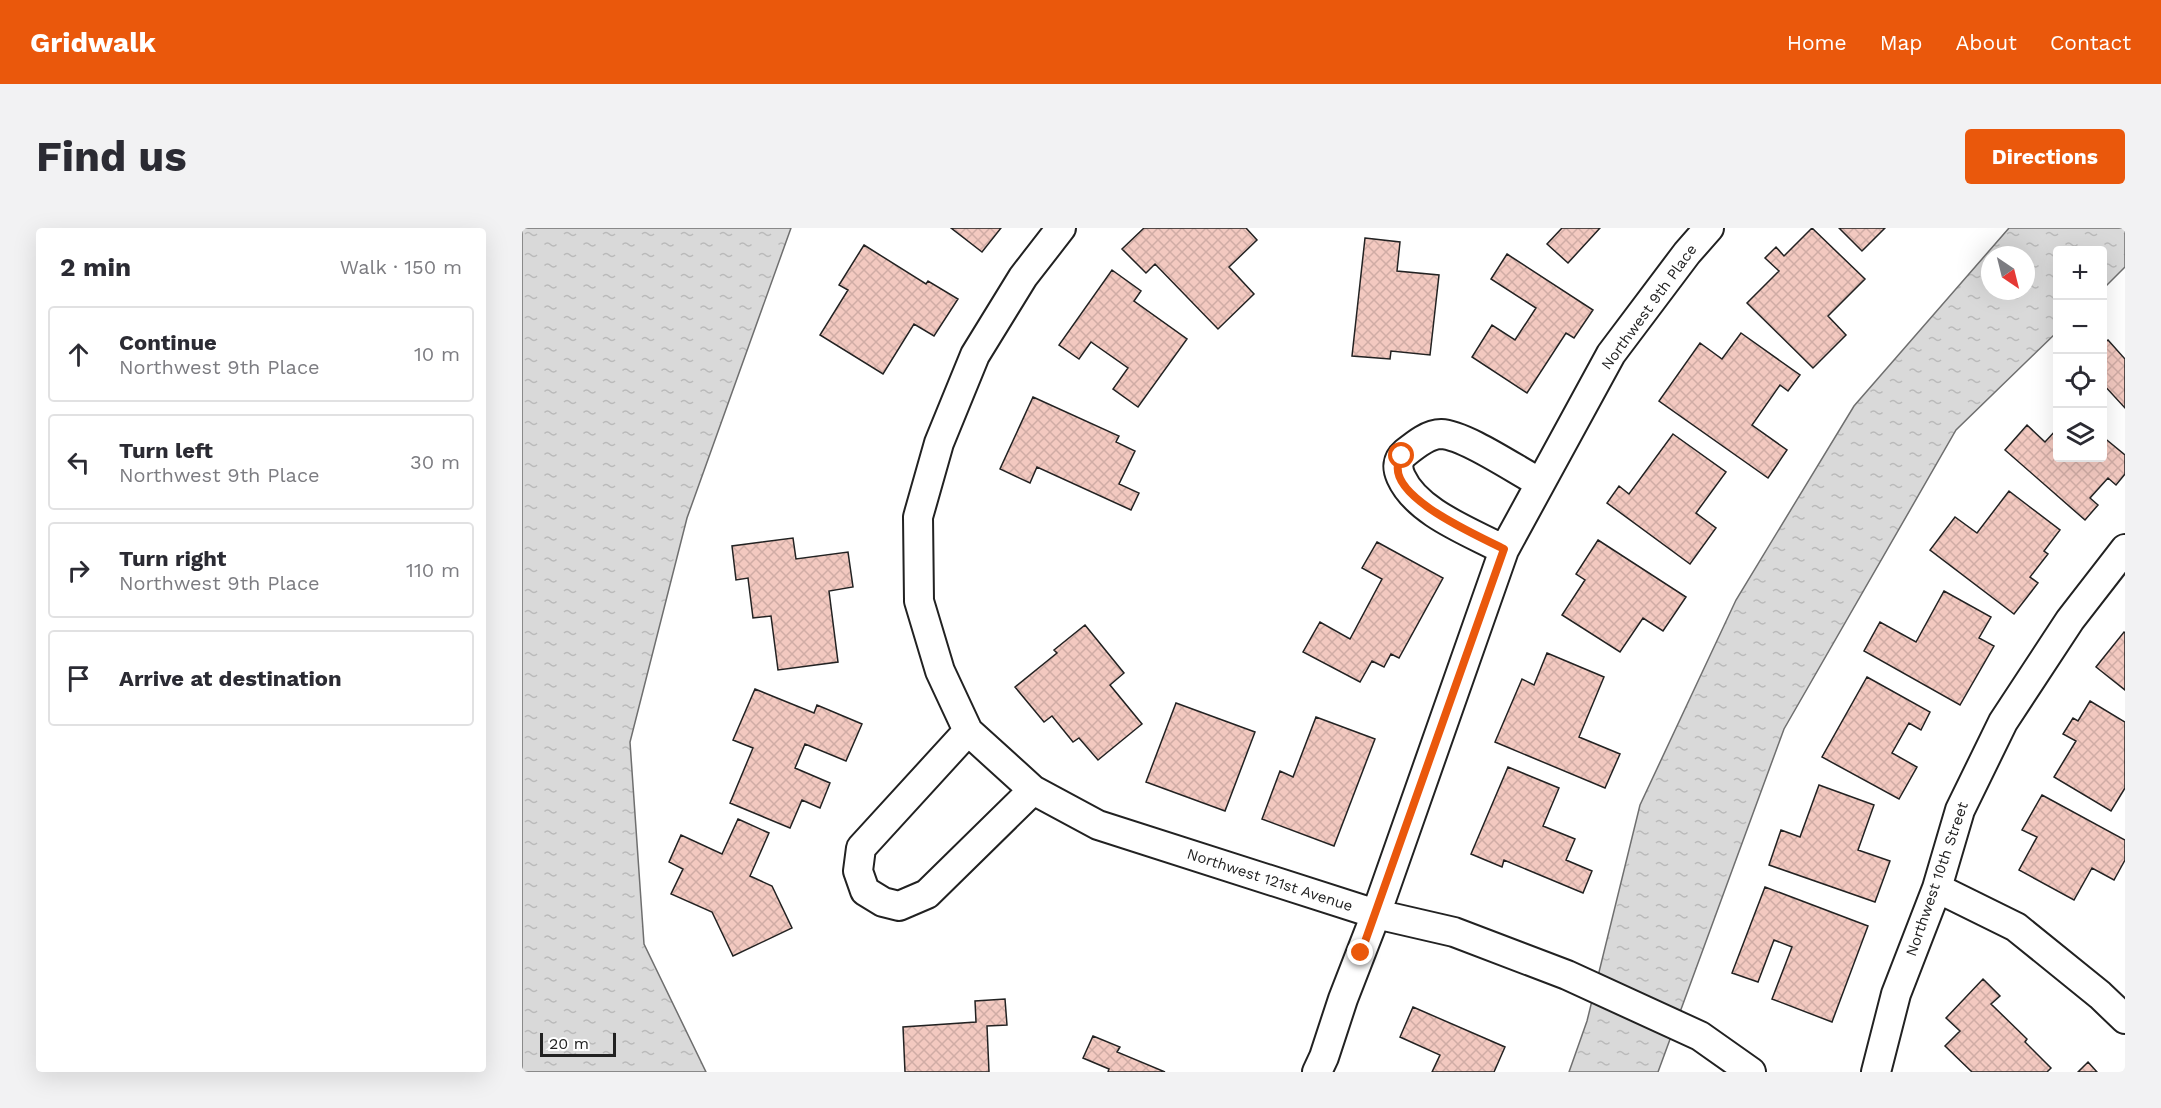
<!DOCTYPE html>
<html lang="en">
<head>
<meta charset="utf-8">
<style>
  :root { --surface:#fff; --page:#f2f2f3; --text:#2b2b33; --muted:#7c7c81; --line:#e1e1e2; --accent:#ea580c }
  body { margin:0; font-family:"Work Sans",sans-serif; background:var(--page); color:var(--text) }
  .controls { position:absolute; right:18px; top:18px; display:grid; overflow:hidden; border-radius:6px; box-shadow:0 6px 24px #0002 }
  .controls button { width:54px; height:54px; display:grid; place-items:center; padding:0; border:0; border-bottom:2px solid var(--line); background:var(--surface); color:var(--text); font:30px sans-serif }
  .compass { position:absolute; left:1459px; top:18px; width:54px; height:54px; border-radius:50%; background:var(--surface); box-shadow:0 6px 24px #0002; rotate:145deg }
  .scale { position:absolute; left:18px; bottom:15px; width:76px; box-sizing:border-box; padding-left:6px; border:3px solid #222; border-top:0; font-size:16px; line-height:21px; white-space:nowrap; color:#222; -webkit-text-stroke:4px #fff; paint-order:stroke }
  .stop { position:absolute; width:18px; height:18px; margin:-14px; border:4px solid #ea580c; border-radius:50%; background:#fff }
  .stop.end { background:#ea580c; border-color:#fff; box-shadow:0 2px 6px #0008 }
  .list { margin:0; padding:0; list-style:none }
  h2 { display:flex; justify-content:space-between; align-items:center; height:78px; margin:0; padding:0 24px; font-size:26px }
  h2 small { font-size:20px; font-weight:400; color:var(--muted) }
  .list li { display:grid; grid-template-columns:39px 1fr auto; gap:18px; align-items:center; box-sizing:border-box; height:96px; margin:0 12px 12px; padding:0 12px; border:2px solid var(--line); border-radius:6px }
  .list b { display:block; font-size:22px; white-space:nowrap }
  .list p { margin:0; font-size:20px; white-space:nowrap; color:var(--muted) }
  .list em { font-size:20px; font-style:normal; color:var(--muted) }
  .icon { flex:none; width:33px; height:33px; fill:none; stroke:currentColor; stroke-width:2; stroke-linecap:round; stroke-linejoin:round }
  .map { position:relative; flex:none; width:1603px; height:844px; overflow:hidden; border-radius:6px }
  header { display:flex; align-items:center; gap:36px; box-sizing:border-box; height:84px; padding:0 30px; background:var(--accent); color:#fff }
  header strong { font-size:28px }
  nav { display:flex; gap:33px; margin-inline-start:auto; font-size:21px }
  .intro { display:flex; align-items:center; justify-content:space-between; box-sizing:border-box; height:144px; padding:0 36px }
  h1 { margin:0; font-size:42px }
  .button { padding:15px 27px; border-radius:6px; background:var(--accent); color:#fff; font-size:21px; font-weight:700 }
  main { display:flex; gap:36px; padding:0 36px }
  aside { flex:1; background:var(--surface); border-radius:6px; box-shadow:0 6px 24px #0002 }
  .map>svg:first-child { display:block }
</style>
</head>
<body>
<header>
<strong>Gridwalk</strong>
<nav><a>Home</a><a>Map</a><a>About</a><a>Contact</a></nav>
</header>
<div class="intro"><h1>Find us</h1><a class="button">Directions</a></div>
<main>
<aside>
<h2>2 min<small>Walk · 150 m</small></h2>
<ul class="list">
<li><svg class="icon" aria-label="ahead" viewBox="0 0 24 24"><path d="M12 20V5M6 11l6-6 6 6"/></svg><div><b>Continue</b><p>Northwest 9th Place</p></div><em>10 m</em></li>
<li><svg class="icon" aria-label="left" viewBox="0 0 24 24"><path d="M17 20v-9H6M10 6l-5 5 5 5"/></svg><div><b>Turn left</b><p>Northwest 9th Place</p></div><em>30 m</em></li>
<li><svg class="icon" aria-label="right" viewBox="0 0 24 24"><path d="M7 20v-9h11M14 6l5 5-5 5"/></svg><div><b>Turn right</b><p>Northwest 9th Place</p></div><em>110 m</em></li>
<li><svg class="icon" aria-label="arrive" viewBox="0 0 24 24"><path d="M6 21V4h12l-3 4 3 4H6"/></svg><div><b>Arrive at destination</b></div></li>
</ul>
</aside>
<div class="map">
<svg width="1603" height="844" viewBox="0 0 1603 844">
  <defs>
    <pattern id="water-ripples" width="26" height="14" patternUnits="userSpaceOnUse" patternTransform="scale(1.5)"><rect width="26" height="14" fill="#d9d9d9"/><path d="M2 4q2-2 4 0t4 0M15 11q2-2 4 0t4 0" fill="none" stroke="#bababa"/></pattern>
    <pattern id="building-cross-hatch" width="8" height="8" patternUnits="userSpaceOnUse" patternTransform="scale(1.5)"><rect width="8" height="8" fill="#f3c9c0"/><path d="M0 0l8 8M0 8l8-8" fill="none" stroke="#d0aca5"/></pattern>
  </defs>
  <rect width="100%" height="100%" fill="#fff"/>
  <path fill="url(#water-ripples)" stroke="#6f6f6f" stroke-width="1.5" fill-rule="evenodd" d="M0,0H269L165,290L108,514L122,716L184,844H0Z
    M1487,0H1603V39L1581,61L1580,22H1536L1535,104L1434,202L1262,501L1136,844H1047L1065,793L1118,577L1214,372L1332,178ZM1468,27H1504V63H1468Z"/>
  <path fill="url(#building-cross-hatch)" stroke="#222" stroke-width="1.5" d="M429,0H479L460,24Z
    M622,0H724L735,12L707,39L732,66L696,101L633,36L624,45L600,21Z
    M1040,0H1078L1046,35L1025,16Z
    M1290,0L1343,51L1306,88L1324,107L1291,140L1225,75L1257,43L1243,30L1254,19L1262,28Z
    M1317,0H1363L1340,23Z
    M843,10L878,14L875,43L917,47L908,127L869,123L868,131L830,128Z
    M342,17L404,56L406,53L436,71L412,108L392,96L361,146L298,107L326,62L317,57Z
    M985,26L1071,82L1052,110L1044,105L1005,165L950,129L970,97L993,112L1014,80L969,51Z
    M590,42L619,63L612,73L665,111L616,179L591,161L606,140L569,114L557,131L537,117Z
    M1219,105L1278,147L1266,163L1258,157L1230,197L1265,222L1246,250L1137,173L1178,115L1200,131Z
    M1586,112L1603,131V180L1580,155V117Z
    M511,169L597,208L594,214L613,223L597,256L617,265L609,282L515,239L508,255L478,241Z
    M1505,197L1523,214L1536,200V230H1580V208L1603,227V246L1594,257L1586,250L1568,270L1576,277L1563,292L1483,222Z
    M1151,206L1204,244L1174,285L1194,300L1168,336L1085,275L1097,258L1107,266Z
    M1487,263L1538,302L1522,323L1526,326L1508,349L1516,355L1492,386L1408,322L1433,289L1455,305Z
    M271,310L274,331L326,324L331,359L307,363L316,434L256,442L249,388L231,390L226,350L214,352L210,318Z
    M1076,312L1164,369L1141,403L1121,390L1098,424L1040,387L1063,352L1054,346Z
    M855,314L921,350L877,430L869,426L862,439L850,433L838,454L781,424L798,394L828,411L860,351L840,340Z
    M1422,363L1469,389L1457,410L1472,418L1438,477L1342,423L1358,394L1394,414Z
    M563,397L602,445L588,457L620,496L576,532L557,510L551,514L530,488L522,494L493,459L535,425L532,422Z
    M1602,404L1603,405V462L1574,439Z
    M1025,425L1082,449L1057,509L1098,526L1083,560L973,514L1000,451L1012,457Z
    M1345,449L1408,484L1399,502L1387,495L1370,525L1395,539L1377,571L1300,529Z
    M233,461L292,485L295,477L340,496L324,533L283,516L273,540L308,555L298,580L280,572L268,600L208,575L231,520L211,512Z
    M1568,473L1603,494V560L1589,583L1532,549L1554,513L1541,506L1551,490L1556,493Z
    M654,475L733,504L703,583L624,554Z
    M794,489L853,511L812,618L740,591L758,543L771,549Z
    M986,539L1037,560L1021,598L1053,611L1044,632L1070,643L1061,665L982,632L980,639L949,626Z
    M1297,557L1352,577L1336,622L1368,633L1353,674L1247,637L1259,602L1278,609Z
    M1520,567L1603,612V632L1592,652L1570,640L1552,672L1497,642L1515,609L1500,602Z
    M216,591L247,605L228,648L250,658L270,700L211,728L190,684L149,666L161,641L147,634L159,607L200,626Z
    M1243,659L1346,698L1310,794L1250,771L1270,719L1252,712L1236,754L1210,745Z
    M1461,751L1478,768L1469,776L1505,811L1503,814L1529,840L1525,844H1450L1423,818L1438,803L1424,790Z
    M483,771L485,797L465,798L467,844H383L381,799L454,794L453,773Z
    M891,779L983,819L972,844H910L918,827L878,809Z
    M571,808L598,819L595,824L643,844H586L587,841L561,830Z
    M1566,834L1575,844H1556Z"/>
  <g fill="none" stroke-linecap="round" stroke-linejoin="round">
    <g stroke="#222" stroke-width="32">
      <path id="minor" d="M539,0L501,49L453,127L417,215L396,289L397,373L418,443L446,503L511,562L576,597L854,686L932,704L1045,747L1178,808L1229,844
        M982,322C949,304 895,285 879,249C875,240 875,232 883,225C893,217 906,206 919,206C943,207 994,242 1017,254
        M446,503L339,620L336,643L343,663L361,674L377,678L405,666L511,562
        M1415,660L1494,699L1578,767L1603,791
        M795,844L802,829L821,771L854,686L982,322L1089,126L1165,25L1187,0
        M1354,844L1374,766L1415,660L1438,582L1481,494L1548,392L1603,321"/>
    </g>
    <use href="#minor" stroke="#fff" stroke-width="28"/>
  </g>
  <g fill="none" stroke-linecap="round" stroke-linejoin="round">
    <path stroke="#ea580c" stroke-width="8" d="M839,725L982,321C957,308 870,271 876,237C876,233 878,231 880,228"/>
  </g>
  <g text-anchor="middle" stroke-width="4.5" stroke-linejoin="round" paint-order="stroke">
    <g font-size="15" fill="#222" stroke="#fff">
      <text transform="translate(1127 79) rotate(-54)" y="5">Northwest 9th Place</text>
      <text transform="translate(1415 651) rotate(-71)" y="5">Northwest 10th Street</text>
      <text transform="translate(748 652) rotate(18)" y="5">Northwest 121st Avenue</text>
    </g>
  </g>
</svg>
<div class="controls">
<button>+</button>
<button>−</button>
<button><svg class="icon" aria-label="locate" viewBox="0 0 24 24"><circle cx="12" cy="12" r="6"/><path d="M12 2v4M12 18v4M2 12h4M18 12h4"/></svg></button>
<button><svg class="icon" aria-label="layers" viewBox="0 0 24 24"><path d="M12 4l9 5-9 5-9-5zM3 14l9 5 9-5"/></svg></button>
</div>
<svg class="compass" viewBox="-18 -18 36 36"><path d="M0-13l5 13h-10z" fill="#e53935"/><path d="M0 13l5-13h-10z" fill="#7c7c81"/></svg>
<div class="scale">20 m</div>
<div class="stop" style="left:880px;top:228px"></div>
<div class="stop end" style="left:839px;top:725px"></div>
</div>
</main>
</body>
</html>
